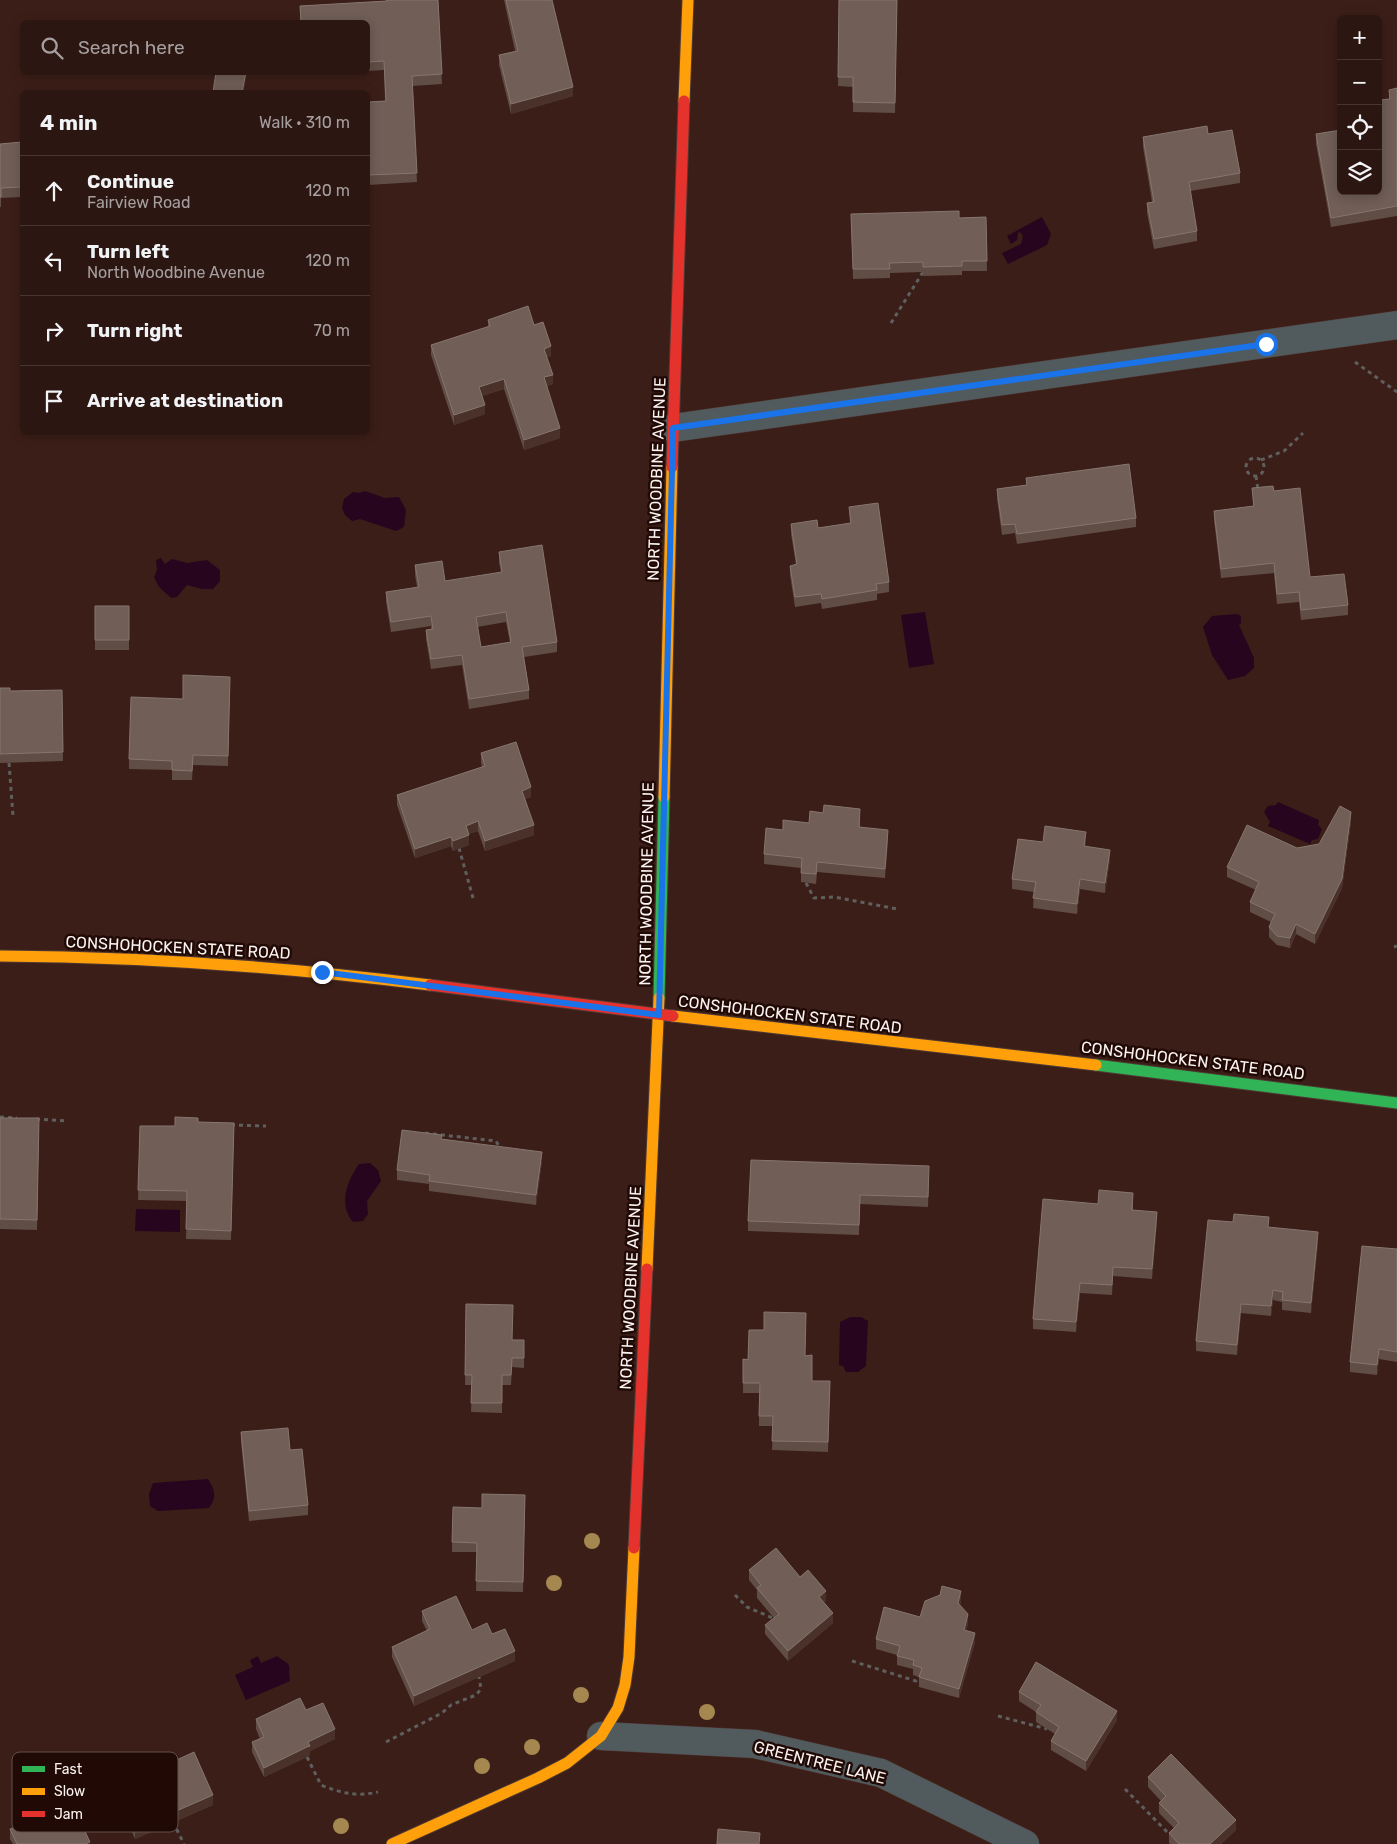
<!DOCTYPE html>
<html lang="en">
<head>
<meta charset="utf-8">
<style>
  :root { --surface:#2c1611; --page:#38231f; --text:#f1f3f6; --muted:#a69f9f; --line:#483531 }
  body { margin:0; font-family:Rubik,sans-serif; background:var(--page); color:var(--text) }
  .controls { position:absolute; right:15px; top:15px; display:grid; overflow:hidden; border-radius:8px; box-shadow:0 2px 12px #0003 }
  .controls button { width:45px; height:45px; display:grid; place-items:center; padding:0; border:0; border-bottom:1px solid var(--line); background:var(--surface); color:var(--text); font:25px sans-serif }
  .stop { position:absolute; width:15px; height:15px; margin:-11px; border:4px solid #1a73e8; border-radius:50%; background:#fff }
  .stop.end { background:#1a73e8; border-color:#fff; box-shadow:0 1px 5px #0008 }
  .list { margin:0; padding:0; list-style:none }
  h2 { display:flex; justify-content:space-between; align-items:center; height:65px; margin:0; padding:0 20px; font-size:21px }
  h2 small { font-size:16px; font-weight:400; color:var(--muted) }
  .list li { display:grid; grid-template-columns:32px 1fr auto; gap:15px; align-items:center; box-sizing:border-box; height:70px; padding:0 20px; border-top:1px solid var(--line) }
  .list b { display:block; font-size:19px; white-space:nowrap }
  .list p { margin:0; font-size:16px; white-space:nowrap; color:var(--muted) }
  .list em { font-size:16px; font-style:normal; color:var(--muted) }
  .icon { flex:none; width:28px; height:28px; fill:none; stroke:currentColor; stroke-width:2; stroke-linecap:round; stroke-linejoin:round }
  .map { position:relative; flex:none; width:1397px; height:1844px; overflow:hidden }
  .search { position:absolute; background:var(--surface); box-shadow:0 2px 12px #0003; left:20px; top:20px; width:350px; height:55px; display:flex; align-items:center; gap:12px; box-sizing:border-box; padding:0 18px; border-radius:8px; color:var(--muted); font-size:19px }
  .panel { position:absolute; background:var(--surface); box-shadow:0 2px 12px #0003; left:20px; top:90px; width:350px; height:345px; border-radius:8px }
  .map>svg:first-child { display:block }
</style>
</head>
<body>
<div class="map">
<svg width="1397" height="1844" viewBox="0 0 1397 1844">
  <rect width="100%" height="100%" fill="#3b1e17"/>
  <path fill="#27051f" d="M1042,217L1051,234L1047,245L1008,264L1002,253L1021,244L1023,236L1020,232L1018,233L1017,240L1011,244L1007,236Z
    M365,491L385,498L399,497L406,510L404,527L396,531L360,519L352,521L345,515L342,508L344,499L353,492L359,493Z
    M161,558L165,564L172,559L187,563L207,560L220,570V581L213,589H202L187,585L177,597L171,598L159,587L154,577L157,570L156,560Z
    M925,612L934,664L909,668L901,615Z
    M1237,614L1241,616V623L1239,625L1254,658V668L1245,676L1228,680L1212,655L1203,627L1212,616Z
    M1278,802L1319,820L1318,825L1322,829L1318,839L1312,840L1310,844L1268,826L1270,822L1264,812L1268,806L1276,805Z
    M370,1163L378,1170L381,1181L367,1201L368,1214L363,1221L353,1222C338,1204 347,1181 359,1164Z
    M136,1209L180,1210V1232L135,1231Z
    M850,1317H861L868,1321L866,1366L858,1372H846L843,1366L839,1365L840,1322Z
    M208,1479C215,1490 217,1497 209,1508L158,1511L150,1506L149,1494L153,1483Z
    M258,1656L261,1663L277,1656C295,1669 287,1660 290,1681L246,1700L235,1675L253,1667L250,1660Z"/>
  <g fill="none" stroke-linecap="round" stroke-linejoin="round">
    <g stroke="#4f3934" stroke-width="29">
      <path id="street" d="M673,428L1397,325
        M601,1736L755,1744L881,1773L1025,1844"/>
    </g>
    <g stroke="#4f3934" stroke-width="13">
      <path id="fast" d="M659,998L664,797
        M1096,1065L1397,1103"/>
    </g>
    <g stroke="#4f3934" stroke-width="13">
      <path id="slow" d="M684,101L688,0
        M664,797L672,467
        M0,956C144,957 287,967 430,985
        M673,1016L1096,1065
        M647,1269L659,998
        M392,1844L538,1778L567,1763L601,1736L618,1708L625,1685L629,1657L634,1548"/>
    </g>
    <g stroke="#4f3934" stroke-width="13">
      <path id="jam" d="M672,467L684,101
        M430,985L673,1016
        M634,1548L647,1269"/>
    </g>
    <path stroke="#5f5f5e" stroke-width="3" stroke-dasharray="4 4" stroke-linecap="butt" d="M891,323L923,272
      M1355,362L1397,392
      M1246 467a9 9 0 1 1 18 0a9 9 0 1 1-18 0Z
      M1261,460L1284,451L1303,433
      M1256,476L1258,490
      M9,763L13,816
      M459,848L473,898
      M806,883L814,898L834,897L897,909
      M1394,947L1397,946
      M0,1117L17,1118
      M36,1119L68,1121
      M231,1125L266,1126
      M425,1133L496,1141L501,1150
      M735,1595L747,1607L775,1619
      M852,1661L916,1681L918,1676
      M998,1716L1047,1729
      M386,1742L442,1713L451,1705L476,1695L481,1689L479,1677
      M307,1757L321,1785C341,1793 356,1797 378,1792
      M1125,1789L1170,1835
      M173,1822L184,1844"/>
    <use href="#street" stroke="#515b5e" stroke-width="28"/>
    <use href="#fast" stroke="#30b455" stroke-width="11"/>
    <use href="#slow" stroke="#ff9f0a" stroke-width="11"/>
    <use href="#jam" stroke="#e5322d" stroke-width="11"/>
  </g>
  <g fill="#a5884f">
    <circle cx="592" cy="1541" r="8"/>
    <circle cx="554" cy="1583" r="8"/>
    <circle cx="581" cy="1695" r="8"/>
    <circle cx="707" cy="1712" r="8"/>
    <circle cx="532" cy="1747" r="8"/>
    <circle cx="482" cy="1766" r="8"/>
    <circle cx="341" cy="1826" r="8"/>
  </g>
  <path fill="#604d45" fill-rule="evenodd" d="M386,0H438L442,84L412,86L417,182L368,185V102L385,101L384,70L368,71V22H300V6L386,1Z
    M504,0H552L573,96L511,114L499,65V55L515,51Z
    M839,0H897L895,113L853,112V87L838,86Z
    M303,72H347L303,75Z
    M1397,88V216L1331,227L1316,144V134L1341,191L1389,99V90Z
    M1208,134L1240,173V183L1190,191L1197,231V241L1154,249L1147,213V203L1152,202L1143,147V137Z
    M22,142V197L1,198V207H0V144Z
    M851,214L959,218L986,217L987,271H962V275L923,276V272L890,273V278L853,279Z
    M488,320L534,325L551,356L547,357L553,384L547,386L560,438L524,450L504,389L482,396L485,414L454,425L431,355V345L488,327Z
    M1026,478L1136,518V527L1017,544L1015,533L1002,535L997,499V489L1026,485Z
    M1252,488L1274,491L1310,577L1348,605V615L1301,620L1299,602L1277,604L1274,573L1221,578L1214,520V511L1253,506Z
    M849,507L889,582V592L877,594V600L822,609L821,603L795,607L790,575V566L796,565L791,534V524L818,528L850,523Z
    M499,552L557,642V652L524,657L529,690V699L469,709L462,665L431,669L426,639V630L431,629V626L391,632L386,602V592L417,587L415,575V565L445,581L501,573L499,562ZM506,622L510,642L481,647L477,627Z
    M95,606H129V650H95Z
    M230,687L228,766L193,765L192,780H172V770L129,769V759L183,699Z
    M0,688L10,691L62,690L63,761L0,763Z
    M481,753L531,797L525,799L534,835L485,851L478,831L468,834L469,845L453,851L451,846L415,858L397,805V795L482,767L481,763Z
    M860,818V827L888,840L885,878L817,872L816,884L801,882V868L764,864V854L783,830L809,823Z
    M1351,822L1342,888L1315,944L1296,934L1290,948L1277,945L1269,937V927L1271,922L1250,912V902L1256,890L1227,877V867L1297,848L1319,844Z
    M1043,842H1086L1085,846L1110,859L1105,893L1080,889L1077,914L1033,908L1034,892L1012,889V879Z
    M0,1118H39L37,1230L0,1229Z
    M198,1122L234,1123L231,1240L186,1239L187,1201L138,1200L140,1126H175Z
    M442,1139L542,1161L536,1205L429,1191V1184L397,1180V1170Z
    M929,1175L928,1207L860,1204L859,1235L748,1231V1221Z
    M1133,1203V1210L1157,1221L1152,1279L1113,1276L1112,1295L1080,1293L1076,1332L1033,1329V1319Z
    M1269,1227L1318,1242L1311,1313L1282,1310V1302L1273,1300L1271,1316L1241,1313L1237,1355L1196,1351V1341Z
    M1397,1249V1362L1379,1359L1377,1375L1350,1372V1362Z
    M466,1304L512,1340H524V1368L512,1367L511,1385H502V1413L471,1412L472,1385H465Z
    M805,1356L812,1381H830L828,1452L772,1450L773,1426H759V1393H743V1359Z
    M241,1432L290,1450L308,1505V1515L249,1521L241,1442Z
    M525,1495L523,1592L476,1591L477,1552H452V1542L482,1508Z
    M749,1570L800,1577L826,1600L824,1602L833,1623L788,1661L765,1634V1625L774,1618L757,1598V1590L749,1580Z
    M961,1601L960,1605L968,1624L966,1630L975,1642L959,1698L919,1687V1677L913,1675V1669L897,1665V1655L876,1649V1639Z
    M422,1611L472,1630L492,1634L515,1661L414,1706L392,1657V1647L427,1631L422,1621Z
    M1019,1692L1117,1720L1086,1771L1051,1750V1741L1055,1734L1036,1722V1712L1019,1701Z
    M256,1719L335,1739L310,1751V1755L307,1757L264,1777L252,1752V1742L260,1739L256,1729Z
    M155,1770L213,1805L135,1839L110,1781V1772Z
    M1148,1777L1236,1830L1221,1844H1170L1169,1843V1833L1174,1828L1159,1813V1803L1161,1801L1148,1787Z
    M10,1829L90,1844H13L10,1839Z"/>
  <path fill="#4a322b" d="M246,72H247L244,92H242Z
    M573,87V96L511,114V104Z
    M551,346V356L544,358V349Z
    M553,375V384L544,387V377Z
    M504,379V389L479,397V387Z
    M485,405V414L454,425V415Z
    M560,428V438L524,450V440Z
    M531,787V797L522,800V791Z
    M1351,812V822L1342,888L1315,944V934Z
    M478,821V831L466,835V826Z
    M534,825V835L485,851V841Z
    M888,830V840L885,878V869Z
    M1086,832V842L1084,856V846Z
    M469,835V845L453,851V841Z
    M451,837V846L415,858V849Z
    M1110,850V859L1105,893V883Z
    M1080,879V889L1077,914V904Z
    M1296,924V934L1290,948V938Z
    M542,1152V1161L536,1205V1195Z
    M1157,1212V1221L1152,1279V1269Z
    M1318,1232V1242L1311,1313V1303Z
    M1113,1267V1276L1112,1295V1285Z
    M1080,1283V1293L1076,1332V1322Z
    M1273,1290V1300L1271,1316V1306Z
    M1241,1304V1313L1237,1355V1345Z
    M1379,1349V1359L1377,1375V1365Z
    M826,1591V1600L819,1606V1597Z
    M961,1591V1601L958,1613V1603Z
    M833,1613V1623L788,1661V1651Z
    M968,1614V1624L964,1639V1630Z
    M975,1633V1642L959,1698V1689Z
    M515,1651V1661L414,1706V1696Z
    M1117,1711V1720L1086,1771V1761Z
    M335,1729V1739L310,1751V1755L307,1757L264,1777V1768L308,1742Z
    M213,1795V1805L135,1839V1829Z
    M1236,1820V1830L1221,1844H1210Z"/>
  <path fill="#705e57" stroke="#867670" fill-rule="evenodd" d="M387,0H438L442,74L412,76L417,173L368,175V102L386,101L384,61L368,62V22H301L300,6L387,1Z
    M506,0H552L573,87L511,104L499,55L518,51Z
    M839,0H897L895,103L853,102V77H838Z
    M216,72H246L242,92H213Z
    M1397,88V206L1331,218L1316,134L1341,130V191H1378V100L1390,99L1389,90Z
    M1207,126L1208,134L1232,130L1240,173L1189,182L1197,231L1154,239L1147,203L1154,202L1143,137Z
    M22,142V187L1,188V197H0V144Z
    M959,211V218L986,217L987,261H962V266L923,267V262L889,263L890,269H853L851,214Z
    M528,306L534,325L543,322L551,346L544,349L553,375L544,377L560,428L524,440L504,379L479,387L485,405L454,415L431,345L490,326L488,320Z
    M1129,464L1136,518L1017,534L1015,524L1002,525L997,489L1027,485L1026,478Z
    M1273,486L1274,491L1300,488L1310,577L1344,574L1348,605L1301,610L1299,592L1277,594L1274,563L1221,569L1214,511L1254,506L1252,488Z
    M878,503L889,582L876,584L877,590L822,599L821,594L795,597L790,566L797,564L791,524L817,520L818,528L851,523L849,507Z
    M542,545L557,642L522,647L529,690L469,699L462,655L431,659L426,630L433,629L431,616L391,622L386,592L419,587L415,565L442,561L445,581L502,572L499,552ZM506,612L511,642L481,647L476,617Z
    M95,606H129V640H95Z
    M183,675L230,677L228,756L193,755L192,771L172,770V761L129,759L131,697L183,699Z
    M0,688H10V691L62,690L63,752L0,754Z
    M516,742L531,787L522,791L534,825L485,841L478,821L466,826L469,835L453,841L451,837L415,849L397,795L485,766L481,753Z
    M824,805L860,809L859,827L888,830L885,869L817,862L816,874L801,873L802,858L764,854L766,828L783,830V820L809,823L810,811L823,813Z
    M1340,806L1351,812L1342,879L1315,934L1296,924L1290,938L1277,936L1269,927L1275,914L1250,902L1259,882L1227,867L1247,825L1297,848L1319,844Z
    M1045,826L1086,832L1084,846L1110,850L1105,883L1080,879L1077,904L1033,898L1036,882L1012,879L1018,839L1043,842Z
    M175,1117L198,1118V1122L234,1123L231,1231L186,1229L187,1191L138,1190L140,1126H175Z
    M0,1118H39L37,1220L0,1219Z
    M402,1130L442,1135L441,1139L542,1152L536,1195L429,1181L430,1175L397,1170Z
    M751,1160L929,1166L928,1197L860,1195L859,1225L748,1221Z
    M1099,1190L1133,1193L1132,1210L1157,1212L1152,1269L1113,1267L1112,1285L1080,1283L1076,1322L1033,1319L1043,1199L1098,1204Z
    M1234,1214L1269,1217L1268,1227L1318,1232L1311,1303L1282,1300L1283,1292L1273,1290L1271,1306L1241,1304L1237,1345L1196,1341L1208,1220L1233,1222Z
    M1362,1246L1397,1249V1352L1379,1349L1377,1365L1350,1362Z
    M466,1304L513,1305L512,1340H524V1358H512L511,1375H502V1403H471L472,1375H465Z
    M764,1312L806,1313L805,1356L812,1355V1381H830L828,1442L772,1441L773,1416H759L760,1383H743V1359L748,1360L749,1330H764Z
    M288,1428L290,1450L302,1449L308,1505L249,1511L241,1432Z
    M482,1494L525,1495L523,1582L476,1581L477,1543L452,1542L453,1507L482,1508Z
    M776,1548L800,1577L808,1570L826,1591L819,1597L833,1613L788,1651L765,1625L779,1614L757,1588L761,1585L749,1570Z
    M942,1586L961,1591L958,1603L968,1614L964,1630L975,1633L959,1689L919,1677L922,1668L913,1665L914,1660L897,1656L900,1646L876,1639L884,1607L920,1617L925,1601L940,1595Z
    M456,1596L472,1630L487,1623L492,1634L505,1629L515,1651L414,1696L392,1647L430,1629L422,1611Z
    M1036,1662L1117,1711L1086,1761L1051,1741L1059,1727L1036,1712L1041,1705L1019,1692Z
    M300,1698L306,1710L323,1703L335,1729L308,1742L310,1746L307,1747L264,1768L252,1742L264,1737L256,1719Z
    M194,1752L213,1795L135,1829L110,1772L148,1754L155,1770Z
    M1171,1754L1236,1820L1210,1844H1179L1169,1833L1179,1823L1159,1803L1166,1796L1148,1777Z
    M71,1802L90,1842L86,1844H17L10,1829Z
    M718,1829L760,1833L759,1844H717Z"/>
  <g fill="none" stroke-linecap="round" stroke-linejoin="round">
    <path stroke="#1a73e8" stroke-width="6" d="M322,972L659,1015L673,428L1266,344"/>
  </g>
  <g text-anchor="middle" stroke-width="5" stroke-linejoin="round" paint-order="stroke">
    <g font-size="16" fill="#fbf3f1" stroke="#210a05">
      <text transform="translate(656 479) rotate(-88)" y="6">NORTH WOODBINE AVENUE</text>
      <text transform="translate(646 884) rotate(-89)" y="6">NORTH WOODBINE AVENUE</text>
      <text transform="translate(178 947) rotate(3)" y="6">CONSHOHOCKEN STATE ROAD</text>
      <text transform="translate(790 1014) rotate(7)" y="6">CONSHOHOCKEN STATE ROAD</text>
      <text transform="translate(1193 1060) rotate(7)" y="6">CONSHOHOCKEN STATE ROAD</text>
      <text transform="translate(630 1288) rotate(-87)" y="6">NORTH WOODBINE AVENUE</text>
      <text transform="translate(820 1762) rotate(14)" y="6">GREENTREE LANE</text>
    </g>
  </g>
  <rect x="12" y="1752" width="166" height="80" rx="8" fill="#210a05" stroke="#62504c" stroke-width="1"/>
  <rect x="22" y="1766" width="23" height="6" fill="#30b455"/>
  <rect x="22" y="1788" width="23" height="7" fill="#ff9f0a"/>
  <rect x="22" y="1811" width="23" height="6" fill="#e5322d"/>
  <g font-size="14" fill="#fbf3f1">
    <text x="54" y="1774">Fast</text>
    <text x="54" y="1796">Slow</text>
    <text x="54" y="1819">Jam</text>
  </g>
</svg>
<div class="controls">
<button>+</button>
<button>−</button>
<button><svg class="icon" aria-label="locate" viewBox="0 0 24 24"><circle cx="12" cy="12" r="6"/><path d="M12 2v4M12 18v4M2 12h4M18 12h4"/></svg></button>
<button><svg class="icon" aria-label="layers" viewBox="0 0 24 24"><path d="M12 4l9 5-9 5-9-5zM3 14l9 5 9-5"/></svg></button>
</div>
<div class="stop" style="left:1266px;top:344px"></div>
<div class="stop end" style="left:322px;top:972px"></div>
<div class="search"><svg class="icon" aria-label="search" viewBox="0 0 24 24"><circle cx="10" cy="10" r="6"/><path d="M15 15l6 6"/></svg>Search here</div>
<section class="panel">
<h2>4 min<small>Walk · 310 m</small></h2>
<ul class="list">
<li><svg class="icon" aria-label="ahead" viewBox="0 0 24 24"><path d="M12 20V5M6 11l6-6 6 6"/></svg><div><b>Continue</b><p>Fairview Road</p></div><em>120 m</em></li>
<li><svg class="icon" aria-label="left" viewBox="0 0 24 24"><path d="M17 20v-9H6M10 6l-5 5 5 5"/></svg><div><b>Turn left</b><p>North Woodbine Avenue</p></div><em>120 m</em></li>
<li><svg class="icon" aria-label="right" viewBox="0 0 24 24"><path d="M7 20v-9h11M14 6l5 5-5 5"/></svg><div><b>Turn right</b></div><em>70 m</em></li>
<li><svg class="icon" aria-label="arrive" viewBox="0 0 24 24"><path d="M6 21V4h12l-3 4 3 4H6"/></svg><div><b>Arrive at destination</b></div></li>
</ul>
</section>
</div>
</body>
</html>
